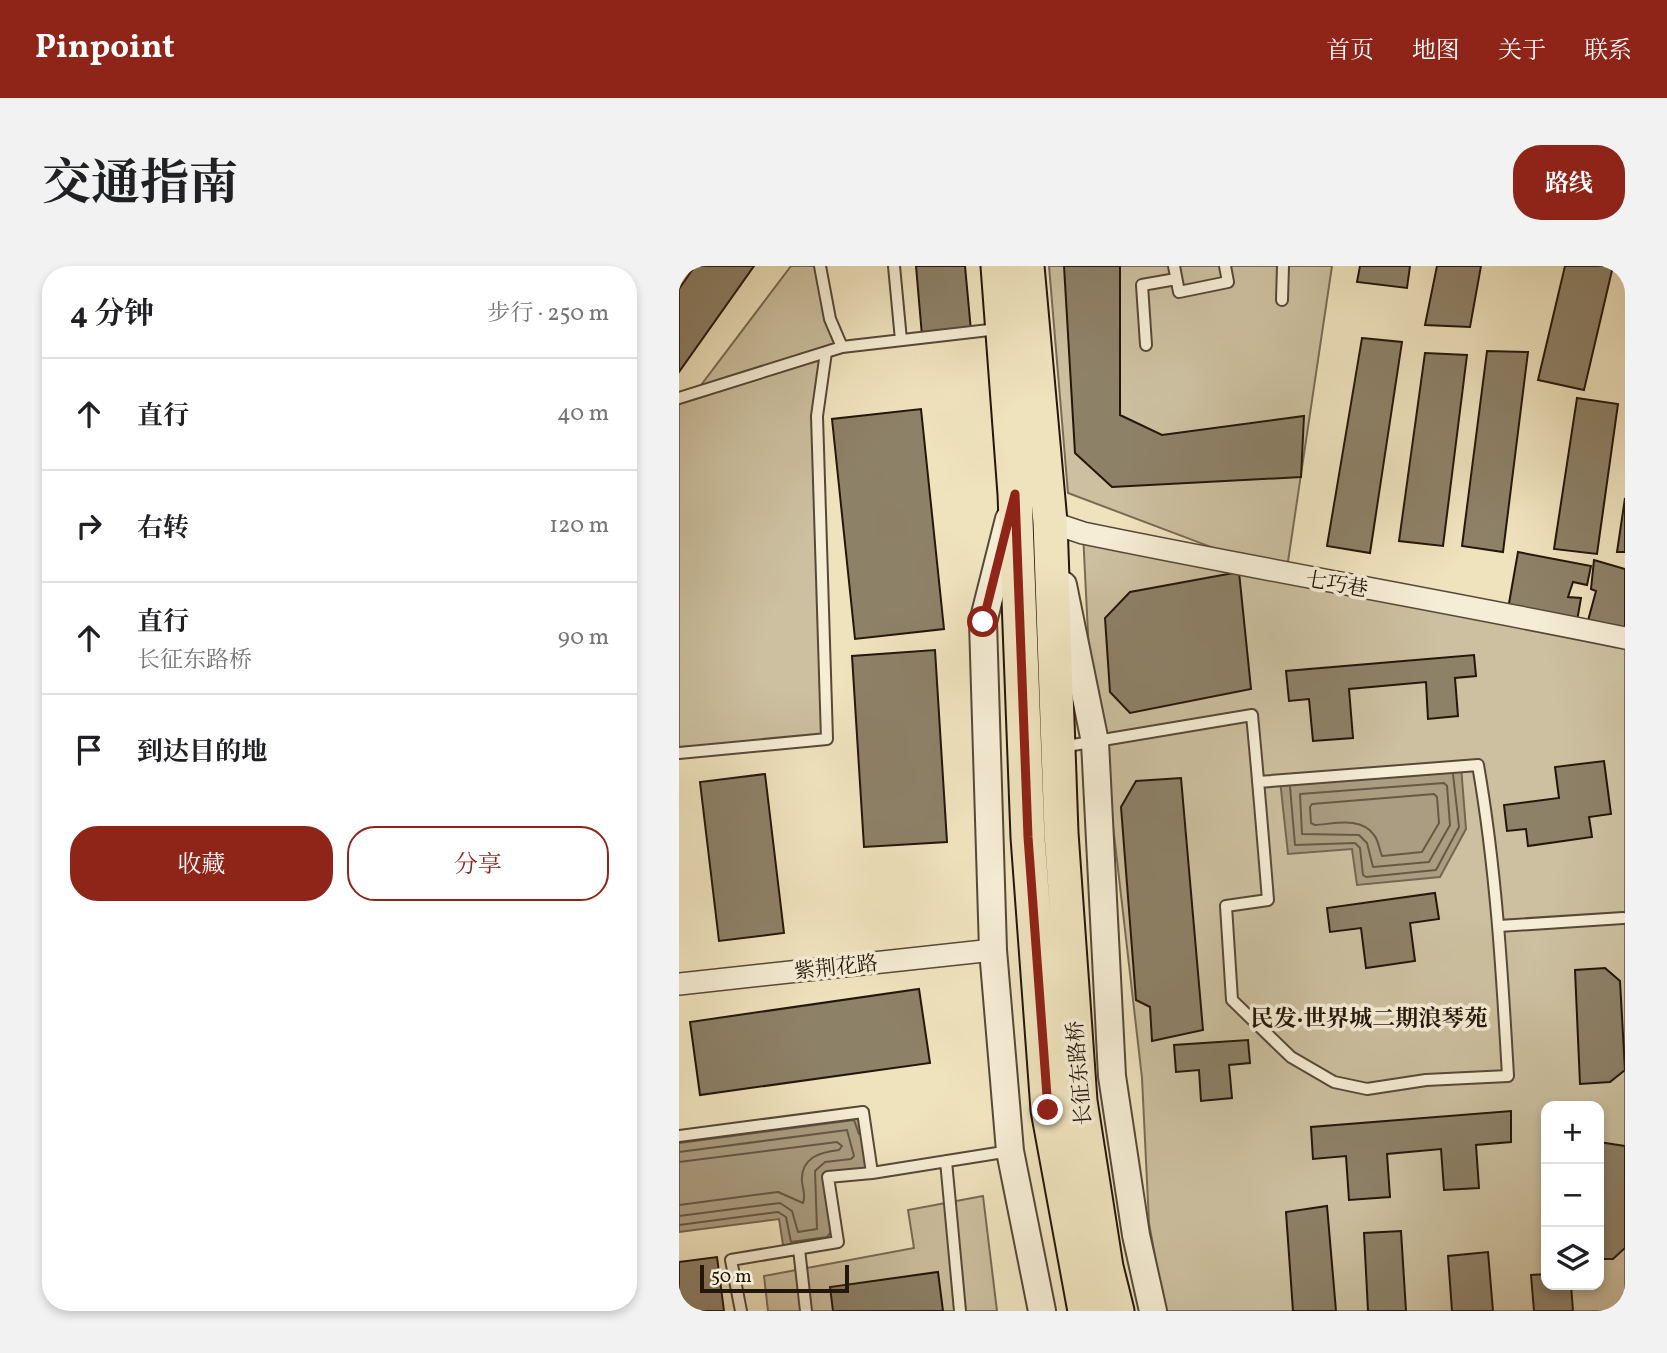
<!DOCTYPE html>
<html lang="zh">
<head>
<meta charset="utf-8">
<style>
  :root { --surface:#fff; --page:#f2f2f2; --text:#202124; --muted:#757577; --line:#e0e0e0; --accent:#8f2418 }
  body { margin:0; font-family:Vollkorn,"Noto Serif SC",serif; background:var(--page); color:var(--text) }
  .controls { position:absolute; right:21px; bottom:21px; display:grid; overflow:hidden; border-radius:14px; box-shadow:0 4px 10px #0003 }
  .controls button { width:63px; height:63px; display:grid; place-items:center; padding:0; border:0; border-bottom:2px solid var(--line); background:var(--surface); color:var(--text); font:35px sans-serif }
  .scale { position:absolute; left:21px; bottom:18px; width:149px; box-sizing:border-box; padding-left:7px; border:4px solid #23160b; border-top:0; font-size:19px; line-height:24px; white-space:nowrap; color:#23160b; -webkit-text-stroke:5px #f5edd5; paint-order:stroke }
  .stop { position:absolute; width:21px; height:21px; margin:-16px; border:5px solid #8f2418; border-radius:50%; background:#fff }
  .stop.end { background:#8f2418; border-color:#fff; box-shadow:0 2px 7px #0008 }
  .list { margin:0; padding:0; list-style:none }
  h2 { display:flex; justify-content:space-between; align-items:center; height:91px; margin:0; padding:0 28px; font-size:30px }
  h2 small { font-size:23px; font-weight:400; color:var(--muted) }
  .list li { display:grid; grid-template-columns:46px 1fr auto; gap:21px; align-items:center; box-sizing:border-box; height:112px; padding:0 28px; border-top:2px solid var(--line) }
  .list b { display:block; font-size:26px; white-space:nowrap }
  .list p { margin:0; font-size:23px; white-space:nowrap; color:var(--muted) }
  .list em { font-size:23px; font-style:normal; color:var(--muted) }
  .actions { display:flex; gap:14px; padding:21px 28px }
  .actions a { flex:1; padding:16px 0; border:2px solid var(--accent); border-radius:28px; text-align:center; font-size:24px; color:var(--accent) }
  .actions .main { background:var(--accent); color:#fff }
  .icon { flex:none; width:38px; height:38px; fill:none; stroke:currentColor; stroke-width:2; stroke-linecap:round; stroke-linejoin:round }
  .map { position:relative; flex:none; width:946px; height:1045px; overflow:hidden; border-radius:28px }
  header { display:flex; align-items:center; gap:42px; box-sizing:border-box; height:98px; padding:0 35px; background:var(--accent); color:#fff }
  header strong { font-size:33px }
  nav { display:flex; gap:38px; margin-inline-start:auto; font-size:24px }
  .intro { display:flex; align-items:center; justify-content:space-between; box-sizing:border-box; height:168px; padding:0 42px }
  h1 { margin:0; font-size:49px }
  .button { padding:18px 32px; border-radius:28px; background:var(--accent); color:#fff; font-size:24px; font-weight:700 }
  main { display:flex; gap:42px; padding:0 42px }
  aside { flex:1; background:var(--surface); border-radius:28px; box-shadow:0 4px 10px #0003 }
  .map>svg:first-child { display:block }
</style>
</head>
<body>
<header>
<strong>Pinpoint</strong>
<nav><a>首页</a><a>地图</a><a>关于</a><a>联系</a></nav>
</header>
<div class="intro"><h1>交通指南</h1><a class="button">路线</a></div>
<main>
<aside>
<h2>4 分钟<small>步行 · 250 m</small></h2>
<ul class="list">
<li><svg class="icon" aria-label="ahead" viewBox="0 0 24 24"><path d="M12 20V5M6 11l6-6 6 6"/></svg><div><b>直行</b></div><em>40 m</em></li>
<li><svg class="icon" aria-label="right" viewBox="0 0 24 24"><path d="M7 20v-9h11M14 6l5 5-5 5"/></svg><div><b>右转</b></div><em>120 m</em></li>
<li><svg class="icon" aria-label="ahead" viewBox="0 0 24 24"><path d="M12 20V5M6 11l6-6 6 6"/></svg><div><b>直行</b><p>长征东路桥</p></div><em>90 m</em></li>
<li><svg class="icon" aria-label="arrive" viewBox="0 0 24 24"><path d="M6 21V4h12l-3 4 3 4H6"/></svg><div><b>到达目的地</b></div></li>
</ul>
<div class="actions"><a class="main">收藏</a><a>分享</a></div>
</aside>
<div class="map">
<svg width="946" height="1045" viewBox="0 0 946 1045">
  <rect width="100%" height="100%" fill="#efe3be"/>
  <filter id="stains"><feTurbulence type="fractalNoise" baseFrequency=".00286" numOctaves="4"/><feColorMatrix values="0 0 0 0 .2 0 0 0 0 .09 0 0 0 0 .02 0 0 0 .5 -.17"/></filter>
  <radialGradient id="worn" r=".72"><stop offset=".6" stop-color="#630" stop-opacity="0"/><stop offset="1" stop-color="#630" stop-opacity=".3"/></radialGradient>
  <path fill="#ccc0a0" stroke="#786b56" stroke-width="2" fill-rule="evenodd" d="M112,0H141L163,81L146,96L138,150L148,473L0,481V132L16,127Z
    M370,0H653L607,309L946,372V1045H486L470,957L463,812L429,516L411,408L404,267L601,307L389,227ZM867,840H920V1019H867Z
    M304,930L318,1045H89L85,1010L235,982L229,944Z"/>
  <path fill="#aa9d81" stroke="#746752" stroke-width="2" d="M782,500L787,563L761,611L678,619L673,583L609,588L601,514Z
    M184,846L193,907L149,911L159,976L105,985L100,953L0,966V870Z"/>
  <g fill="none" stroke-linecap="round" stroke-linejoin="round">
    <path stroke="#665a46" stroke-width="2" d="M765,517L768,520L771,559L750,596L694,601L688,577L680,569L623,568L621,528Z
      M611,521L616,579L676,577L681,582L684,609L687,611L757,604L780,561L774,508
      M755,528L758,531L760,557L743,586L703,590C700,584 700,575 695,569C682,550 655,558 636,559L632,557L631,541L633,538Z
      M0,877L175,854L180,868
      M0,886L168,864L175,890L172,893L146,896L136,905L138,963L119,966L113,945L101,937L0,950
      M0,896L158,876L163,880L160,884C141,886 121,892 123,916C124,924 127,930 124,937L99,926L0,939
      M0,959L99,946L107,951L112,976L148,971L151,967"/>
  </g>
  <path fill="#8d8168" stroke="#23160b" stroke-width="2" d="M16,0H75L0,106V23Z
    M237,0H286L292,65L243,70Z
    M385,0H441V149L483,169L625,150L622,211L433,221L396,187Z
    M681,0H731L728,22L678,16Z
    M758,0H802L791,61L746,59Z
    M886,0H934L905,124L859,114Z
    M683,72L723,76L691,287L648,280Z
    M808,85L849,86L824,286L783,280Z
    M746,87L788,89L764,280L720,275Z
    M898,132L939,138L918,288L875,283Z
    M242,143L265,363L176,373L153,153Z
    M946,232V286H938Z
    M839,286L912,300L908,319L894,316L889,331L902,332L898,355L829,343Z
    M915,294L946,303V370L907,362L917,325L912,323Z
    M560,306L572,423L451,447L431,426L426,352L451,326Z
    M256,384L268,576L185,581L173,390Z
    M795,389L797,410L776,412L779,450L749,453L747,416L670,423L674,472L634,475L630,433L610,435L607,405Z
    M925,495L932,548L910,551L913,571L849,580L847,563L828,565L825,539L880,532L876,501Z
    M86,508L105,667L40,675L21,516Z
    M502,512L524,764L473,775L471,741L457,734L442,541L457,515Z
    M756,627L760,653L731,657L736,695L687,702L682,662L651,666L648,642Z
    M926,702L941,715L946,804L931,816L901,818L896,704Z
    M240,723L251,797L21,829L11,756Z
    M569,774L571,797L550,799L553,832L522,835L520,804L497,806L495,779Z
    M832,845V876L797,879L800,922L765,924L762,883L708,888L711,931L670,934L667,890L634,893L632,861Z
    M920,876L946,880V982L934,993H920Z
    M648,940L657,1045H614L607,946Z
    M722,965L727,1045H689L685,967Z
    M809,986L814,1045H773L769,990Z
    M38,991L45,1045H0V996Z
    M259,1006L264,1045H154L151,1021Z
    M867,1008V1019H892L894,1045H855L852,1009Z"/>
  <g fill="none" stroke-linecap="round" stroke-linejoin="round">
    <g stroke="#564938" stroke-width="14">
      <path id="service" d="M141,0L151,53L163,81
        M215,0L222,74
        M495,0L500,26L549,16L546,0
        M603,34L604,0
        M467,79L463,19L497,13
        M0,132L163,81L319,63
        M382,481L573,449C579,511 584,572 589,634L547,640L553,734L612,791L655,816L688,823L747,814L829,810C823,705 817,602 799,499L579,516
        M0,487L148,473L138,150L147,86
        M820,660L944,652
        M0,870L184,846L193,907L331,885
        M267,895L281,1045
        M120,983L127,1045
        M62,1045L52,994L159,976L149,911L193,907"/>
    </g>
    <g stroke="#564938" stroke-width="24">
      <path id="minor" d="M371,256L404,267C584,304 766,335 946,372
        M0,718L314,684"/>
    </g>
    <g stroke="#564938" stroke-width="30">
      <path id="tertiary" d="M330,253L304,356L314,684L331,885L363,1045
        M384,319L416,476L433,810L457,969L474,1045"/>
    </g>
    <g stroke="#23160b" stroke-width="37">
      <path id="primary" d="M319,0L336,228L349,571L369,844L406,1045
        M348,0L371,256L382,567L401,835L427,1001L438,1045"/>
    </g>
    <use href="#service" stroke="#f5edd5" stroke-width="10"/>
    <use href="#minor" stroke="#f5edd5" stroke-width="21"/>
    <use href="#tertiary" stroke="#f5edd5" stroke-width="26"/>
    <use href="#primary" stroke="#efe3be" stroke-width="33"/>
  </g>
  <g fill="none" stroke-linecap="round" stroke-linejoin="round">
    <path stroke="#8f2418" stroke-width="9" d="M304,356L336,228L349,571L369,844"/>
  </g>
  <g text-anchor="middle" stroke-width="7" stroke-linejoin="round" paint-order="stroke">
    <g font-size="21" fill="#23160b" stroke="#f5edd5">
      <text transform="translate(658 318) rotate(10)" y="7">七巧巷</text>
      <text transform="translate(157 701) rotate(-6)" y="7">紫荆花路</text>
      <text transform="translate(400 807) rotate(-95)" y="7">长征东路桥</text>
    </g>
    <g font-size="23" font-weight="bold" fill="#23160b" stroke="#f5edd5">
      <text x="690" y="760">民发·世界城二期浪琴苑</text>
    </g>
  </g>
  <rect width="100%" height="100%" filter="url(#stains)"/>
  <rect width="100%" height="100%" fill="url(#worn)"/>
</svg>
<div class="controls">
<button>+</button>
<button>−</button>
<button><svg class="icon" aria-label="layers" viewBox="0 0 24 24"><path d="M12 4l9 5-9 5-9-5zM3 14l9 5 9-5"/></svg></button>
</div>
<div class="scale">50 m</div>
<div class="stop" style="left:304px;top:356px"></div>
<div class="stop end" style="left:369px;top:844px"></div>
</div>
</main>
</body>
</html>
